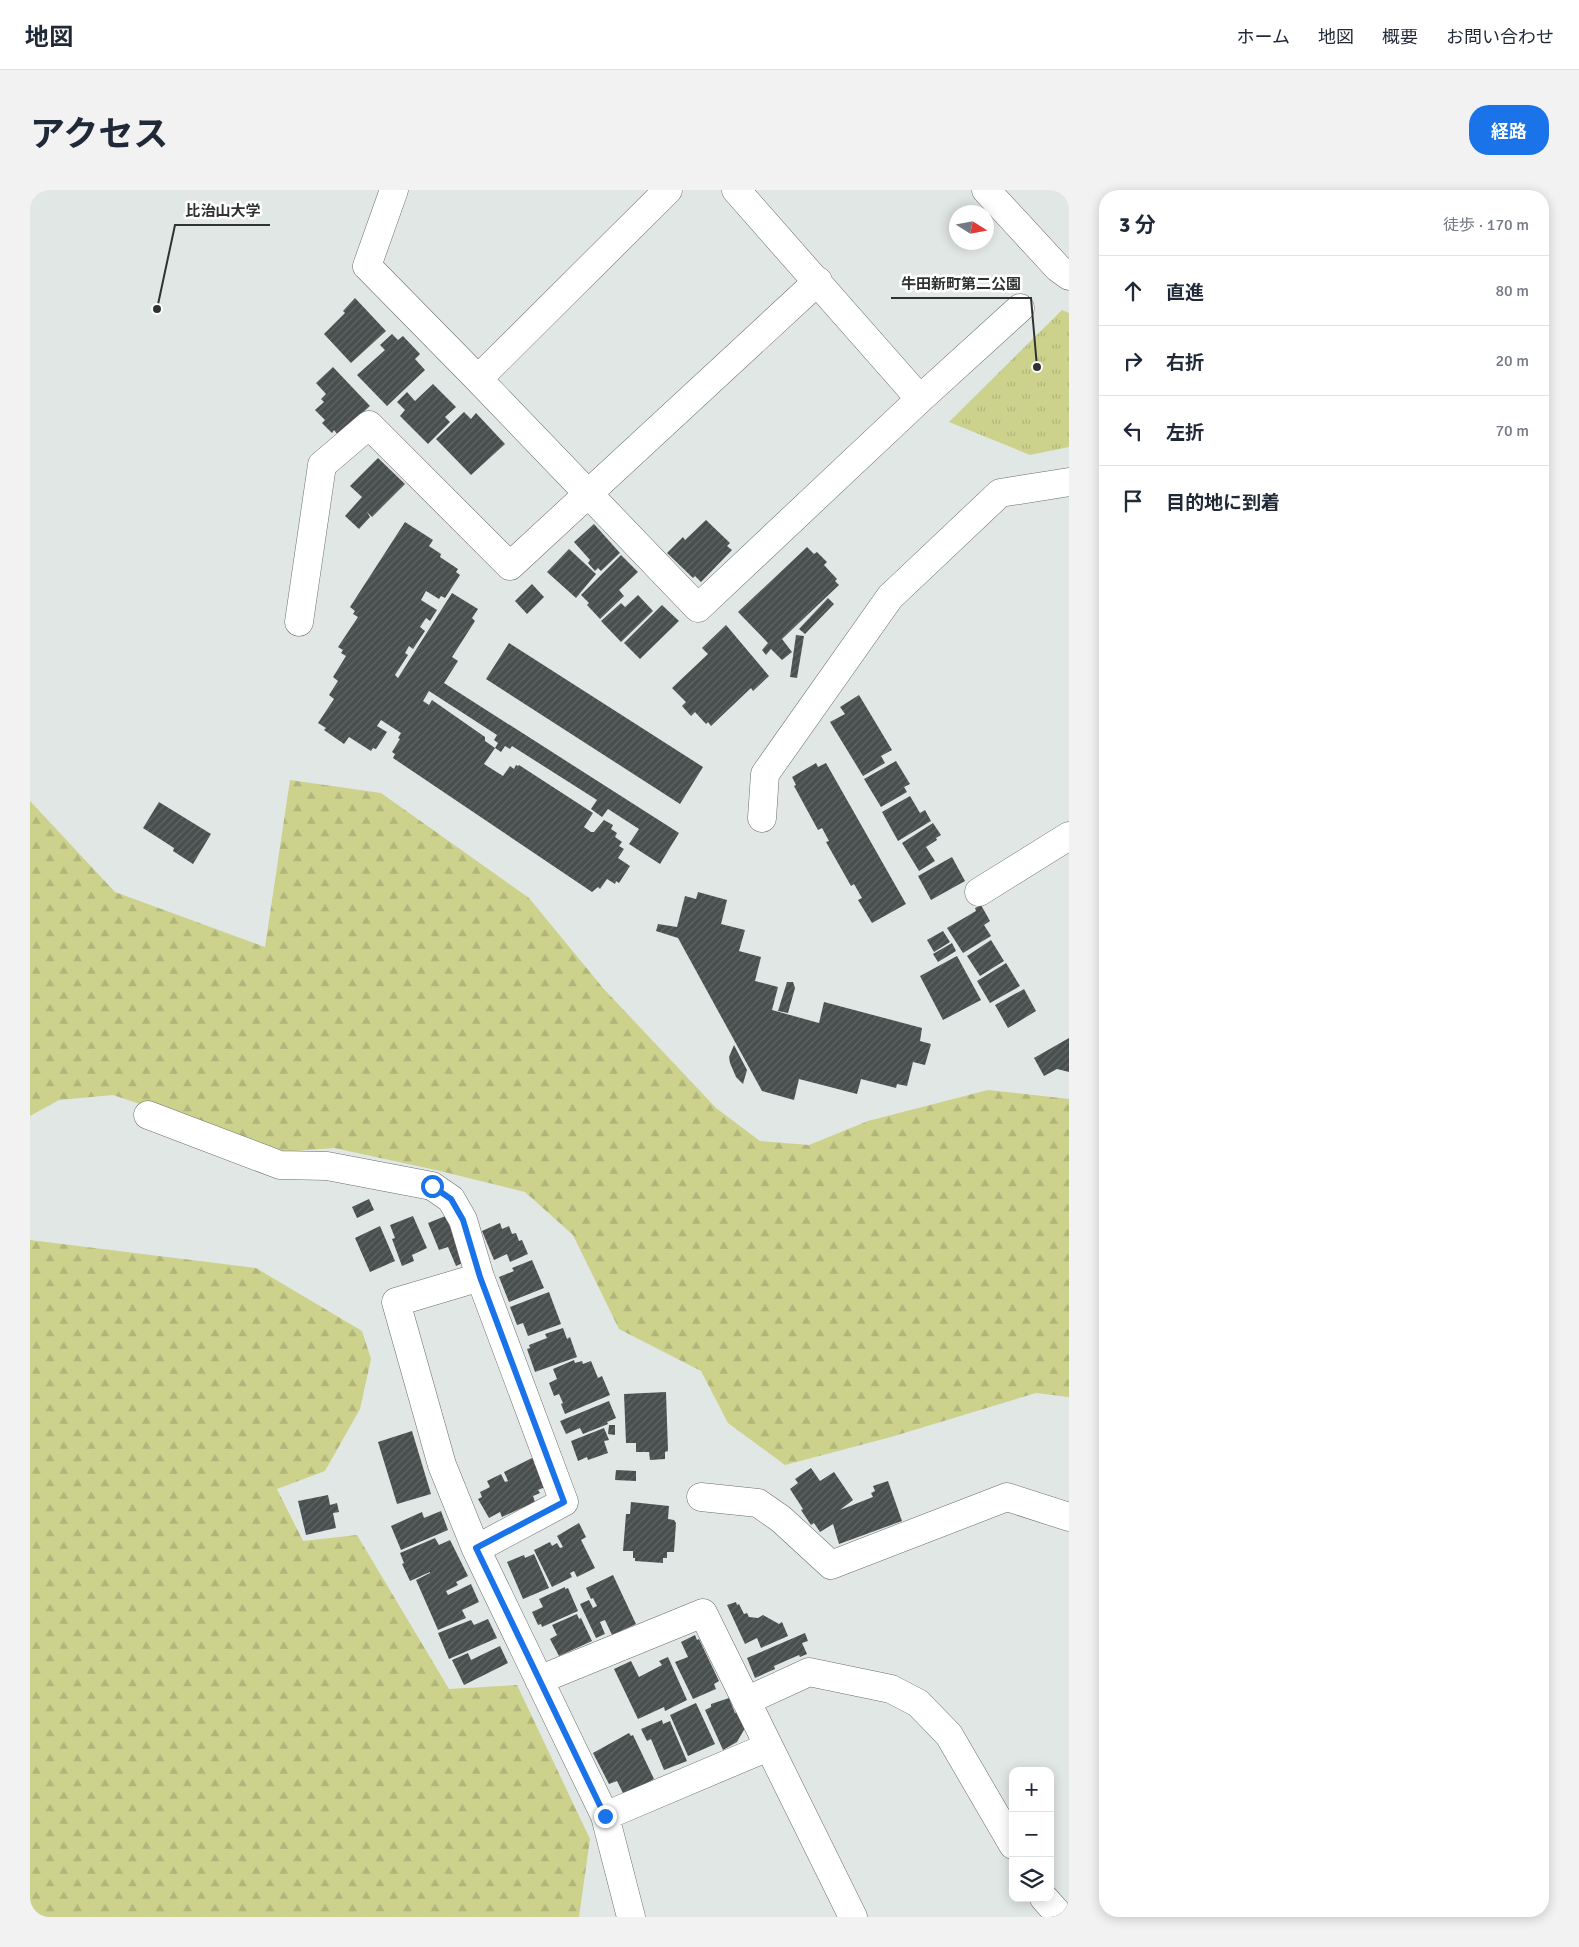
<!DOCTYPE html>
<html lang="ja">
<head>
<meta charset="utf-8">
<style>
  :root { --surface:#fff; --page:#f2f2f3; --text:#1f2937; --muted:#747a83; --line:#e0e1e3; --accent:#1a73e8 }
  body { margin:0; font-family:Signika,"Noto Sans JP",sans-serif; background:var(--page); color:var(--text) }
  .controls { position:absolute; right:15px; bottom:15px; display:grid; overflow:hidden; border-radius:10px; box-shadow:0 2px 12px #0003 }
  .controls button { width:45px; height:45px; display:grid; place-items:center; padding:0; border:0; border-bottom:1px solid var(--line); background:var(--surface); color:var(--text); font:25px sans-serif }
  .compass { position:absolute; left:919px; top:15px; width:45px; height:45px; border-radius:50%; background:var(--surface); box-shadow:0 2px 12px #0003; rotate:101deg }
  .stop { position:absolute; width:15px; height:15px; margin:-11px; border:4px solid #1a73e8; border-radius:50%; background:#fff }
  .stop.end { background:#1a73e8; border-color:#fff; box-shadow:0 1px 5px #0008 }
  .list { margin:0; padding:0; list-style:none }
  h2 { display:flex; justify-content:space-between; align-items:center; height:65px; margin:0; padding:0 20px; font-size:21px }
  h2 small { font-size:16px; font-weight:400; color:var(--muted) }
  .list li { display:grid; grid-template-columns:32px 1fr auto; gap:15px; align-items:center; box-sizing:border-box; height:70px; padding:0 20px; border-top:1px solid var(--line) }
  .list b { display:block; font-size:19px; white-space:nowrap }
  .list em { font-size:16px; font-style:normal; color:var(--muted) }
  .icon { flex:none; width:28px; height:28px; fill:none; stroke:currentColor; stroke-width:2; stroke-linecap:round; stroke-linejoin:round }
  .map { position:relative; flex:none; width:1039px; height:1727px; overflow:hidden; border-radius:20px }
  header { display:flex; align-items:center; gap:30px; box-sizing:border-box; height:70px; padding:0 25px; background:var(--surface); border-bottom:1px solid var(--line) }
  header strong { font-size:24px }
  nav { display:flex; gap:28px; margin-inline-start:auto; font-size:18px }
  .intro { display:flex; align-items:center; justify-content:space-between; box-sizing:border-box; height:120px; padding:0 30px }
  h1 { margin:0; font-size:35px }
  .button { padding:12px 22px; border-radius:20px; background:var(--accent); color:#fff; font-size:18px; font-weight:700 }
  main { display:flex; gap:30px; padding:0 30px }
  aside { flex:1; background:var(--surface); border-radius:20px; box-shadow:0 2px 12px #0003 }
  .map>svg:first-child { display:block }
</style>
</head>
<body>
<header>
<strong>地図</strong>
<nav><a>ホーム</a><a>地図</a><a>概要</a><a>お問い合わせ</a></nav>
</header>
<div class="intro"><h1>アクセス</h1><a class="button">経路</a></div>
<main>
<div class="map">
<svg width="1039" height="1727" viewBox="0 0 1039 1727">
  <defs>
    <pattern id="grass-tufts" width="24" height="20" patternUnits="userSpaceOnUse" patternTransform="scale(1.25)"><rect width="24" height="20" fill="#ccd28c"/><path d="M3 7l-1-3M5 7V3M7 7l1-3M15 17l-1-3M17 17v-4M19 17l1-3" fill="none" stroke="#b0b579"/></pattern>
    <pattern id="forest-firs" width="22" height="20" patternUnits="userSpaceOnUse" patternTransform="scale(1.25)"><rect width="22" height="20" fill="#ccd28c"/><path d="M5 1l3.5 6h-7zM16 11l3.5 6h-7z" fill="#b0b579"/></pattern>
    <pattern id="building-hatch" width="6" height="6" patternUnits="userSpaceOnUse" patternTransform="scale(1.25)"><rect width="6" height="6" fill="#494e4f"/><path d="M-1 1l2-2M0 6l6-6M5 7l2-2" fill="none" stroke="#616566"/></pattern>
  </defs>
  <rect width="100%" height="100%" fill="#e1e7e5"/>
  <path fill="url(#grass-tufts)" d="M1032,120L1039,123V257L1000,265L919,232Z"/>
  <path fill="url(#forest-firs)" d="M260,590L351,603L499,708L573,798L686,918L730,951L779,955L838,931L958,900L1039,909V1207L1006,1203L861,1247L755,1275L698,1233L671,1181L589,1139L543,1045L495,1002L406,980L304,958L253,962L83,905L29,910L0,926V611L85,702L235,757Z
    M0,1050L226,1078L332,1141L341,1169L330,1219L295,1281L247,1299L273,1351L327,1345L419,1499L487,1495L560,1649L549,1727H0Z"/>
  <path fill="url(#building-hatch)" d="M325,108L356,141L321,173L294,144L315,123L313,121Z
    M362,144L368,150L373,146L390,164L385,169L395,180L357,216L327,185L355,160L350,155Z
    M303,177L340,216L308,245L304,240L302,243L292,233L295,230L285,220L294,212L291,209L296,204L286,193Z
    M403,194L426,217L415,227L420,232L398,254L370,226L375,220L367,212L377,202L385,211Z
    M434,222L441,229L446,223L475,254L441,285L406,249Z
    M348,268L375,294L342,327L337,322L340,327L329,339L315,326L332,307L320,296Z
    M676,330L700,353L697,356L702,360L671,392L665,386L663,388L637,363L653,347L655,350Z
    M375,332L403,350L399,356L411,364L410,367L428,379L426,382L430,385L415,408L411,406L409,409L396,401L391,410L407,420L400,431L396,428L390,437L395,441L383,459L379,456L375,463L378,465L365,485L368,488L422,403L448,419L442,428L445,431L422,467L428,471L414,493L649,643L630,674L599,654L609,639L578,619L572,627L561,619L567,610L482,556L480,559L475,556L471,562L465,558L468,553L464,550L467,545L399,501L393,511L399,515L402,510L455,547V551L465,558L454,574L473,586L480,576L484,579L486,575L488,576L489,575L563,623L554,637L561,642H564L574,630L583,635L581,639L587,643L585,647L592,652L589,656L594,659L588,668L600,676L589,693L586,691L585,694L577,689L570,699L568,697L562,702L363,568L365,564L362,562L370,549L368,548L371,543L351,530L347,536L357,542L346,559L343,558L341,561L319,547L314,554L294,540L296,538L288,533L304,509L299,505L308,491L303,487L316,466L311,463L313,460L308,457L328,427L323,424L325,421L320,417Z
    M564,334L590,363L571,381L568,378L565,381L558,373L560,370L544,352Z
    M777,357L784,364L787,362L797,372L794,375L807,389L805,391L809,395L752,449L762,462L752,470L741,459L736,465L732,460L738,453L708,422Z
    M539,359L566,384L546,408L517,382Z
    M591,365L608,382L589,400L594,406L570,429L557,415L559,413L551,405Z
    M502,394L514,407L497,424L485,411Z
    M608,405L623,421L591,452L571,431L591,413L595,417Z
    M798,408L804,414L775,444L769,439Z
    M632,415L649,431L610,469L594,453Z
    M696,435L739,486L723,501L721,498L681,536L678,532L676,534L665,522L661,526L652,516L656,512L642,498L678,464L672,458Z
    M766,445L774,446L767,488L760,487Z
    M479,453L673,577L650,614L456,489Z
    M829,505L862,560L851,566L855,573L833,586L800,532L815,524L810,517Z
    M866,571L880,594L874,597L877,602L851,617L834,589Z
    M786,573L788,577L796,573L876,714L842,733L828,710L832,708L824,694L821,696L796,652L799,651L792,638L788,640L764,596L766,595L762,587Z
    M880,606L890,623L895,620L901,631L868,651L852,622Z
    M129,612L181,644L163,674L143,661L144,658L113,638Z
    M903,633L911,645L906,648L907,650L896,657L905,671L889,681L872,653Z
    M922,667L935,691L901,710L888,686Z
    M668,702L697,710L691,734L715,740L709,761L731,767L725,791L748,797L742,820L789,833L794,812L892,838L890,851L901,854L895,875L883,872L877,896L867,894L866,898L831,889L827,904L769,889L764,910L732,901L648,748L626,741L628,734L647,737L655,706L666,709Z
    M951,715L960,731L954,735L961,746L933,763L917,738L946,721L945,718Z
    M913,741L920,752L904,762L897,750Z
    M961,750L974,771L950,786L937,766Z
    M922,753L926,761L908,772L903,764Z
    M927,766L951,810L913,830L890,786Z
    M976,773L990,796L960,813L947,791Z
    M757,792H763L765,798L758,823L748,821Z
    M994,799L1006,821L978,838L965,815Z
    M1039,848V882L1027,879L1014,886L1004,868Z
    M704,855L717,880L713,894L706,887L700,873L699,867Z
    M339,1009L344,1020L327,1028L322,1017Z
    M418,1025L439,1070L426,1076L418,1057L409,1060L398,1033Z
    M383,1026L397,1058L382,1065L384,1071L372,1076L362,1049L365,1048L360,1035Z
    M470,1033L472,1039L479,1036L482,1044L486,1043L489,1051L492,1050L498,1064L480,1072L477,1064L464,1070L452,1041Z
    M350,1036L365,1071L340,1082L325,1048Z
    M502,1070L514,1098L479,1112L469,1087L484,1081L482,1078Z
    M519,1102L531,1134L498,1146L493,1133L487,1135L480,1117Z
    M533,1138L537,1149L540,1147L547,1167L505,1182L497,1159L500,1158L499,1155L517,1148L515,1144Z
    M544,1170L545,1173L552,1171L553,1174L561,1171L568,1188L572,1186L580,1205L535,1224L531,1214L533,1213L529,1204L524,1206L519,1193L527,1189L523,1179Z
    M636,1202L638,1261L635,1262V1269L620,1270L619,1262H606V1253H596L594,1204Z
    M579,1211L586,1228L577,1232L578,1234L553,1244L550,1238L536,1244L530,1231Z
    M579,1235H585V1245L578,1244Z
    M574,1238L579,1250L574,1251L578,1263L558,1270L557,1267L548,1271L541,1251Z
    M382,1241L401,1304L367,1314L348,1252Z
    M506,1266L513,1279L508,1281L515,1297L508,1300L510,1303L503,1306L505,1312L472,1327L470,1322L459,1328L448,1309L452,1307L450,1302L460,1297L457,1291L471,1284L475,1292L478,1291L474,1282Z
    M781,1278L790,1291L804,1282L823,1310L810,1320L843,1307L841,1303L845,1301L843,1296L858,1291L872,1331L809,1354L803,1334L790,1342L784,1333L781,1335L771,1320L773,1319L760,1299L768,1293L765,1289Z
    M586,1280L606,1281V1291L585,1290Z
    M298,1305L300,1315L307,1313L309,1322L303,1323L306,1338L276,1345L268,1311Z
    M601,1312L639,1316L638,1329L644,1330L646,1333L644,1362H637V1368H633V1373L605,1371V1368H603V1361H593L596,1324H600Z
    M411,1321L418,1340L371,1360L361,1336L392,1322L394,1328Z
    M549,1333L556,1347L551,1350L565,1378L547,1387L544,1381L540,1383L542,1387L522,1397L504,1360L520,1352L522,1356L527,1353L530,1358L533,1357L527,1346Z
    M405,1348L409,1355L420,1350L438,1386L426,1392L428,1395L416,1401L418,1405L441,1394L449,1412L432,1420L436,1428L408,1440L386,1390L400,1383V1382L380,1391L372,1374L374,1373L370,1363Z
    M504,1364L519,1398L493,1409L477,1372L494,1365L495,1368Z
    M583,1385L606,1434L582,1445L575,1430L570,1432L575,1444L566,1448L550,1414L559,1410L563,1418L567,1416L563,1408L561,1409L556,1398Z
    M535,1397V1399L538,1398L548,1421L512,1437L511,1434L508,1435L502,1422L513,1417L509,1409Z
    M706,1412L707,1415L709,1414L714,1424L717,1423L719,1427L728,1428L733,1425L749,1434L752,1432L758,1446L731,1458L727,1448L715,1454L697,1415Z
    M547,1424L549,1429L551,1428L562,1451L529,1466L520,1449L527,1445L522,1435Z
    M458,1429L467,1448L419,1469L408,1443L441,1430L444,1435Z
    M775,1443L778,1451L772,1453L777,1464L770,1467L769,1465L744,1476L745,1479L725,1488L717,1468Z
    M665,1445L667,1450L669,1449L689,1491L684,1494L686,1499L663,1509L645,1472L658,1467L651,1452Z
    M470,1456L478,1473L434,1495L422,1470L438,1463L441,1470Z
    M638,1467L657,1510L635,1521L634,1517L608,1529L584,1479L601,1471L609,1487L632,1475L629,1471Z
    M699,1508L705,1523L709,1522L715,1538L707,1552L693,1560L675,1520L681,1517V1514Z
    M666,1513L685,1554L658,1566L640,1525Z
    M632,1530L633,1534L640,1531L657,1571L634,1580L621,1549L617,1551L611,1539Z
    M599,1543L601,1546L603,1545L624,1589L594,1605L587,1591L579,1594L563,1563Z"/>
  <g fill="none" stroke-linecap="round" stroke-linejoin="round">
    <g stroke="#696e6d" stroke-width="29">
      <path id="minor" d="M364,0L337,76L448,189L668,418L890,209L990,118
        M706,0L890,209
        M956,0L1028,78L1039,86
        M448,189L638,0
        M269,432L292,275L339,235L480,376L788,91
        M732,628L735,584L860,407L970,303L1039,292
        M949,702L1039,646
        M118,925L250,975L297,976L402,996L421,1009L433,1030L450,1087L534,1312L446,1359
        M450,1087L366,1112L412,1275L446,1359L575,1626L738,1557
        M671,1307L728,1313L751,1329L801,1375L977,1307L1039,1327
        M509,1490L673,1423L823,1727
        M716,1511L779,1482L861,1499L888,1513L919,1545L983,1655
        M575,1626L601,1727
        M1014,1708L1031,1727"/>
    </g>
    <use href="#minor" stroke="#fff" stroke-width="28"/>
  </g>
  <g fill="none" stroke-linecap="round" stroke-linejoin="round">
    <path stroke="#1a73e8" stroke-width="6" d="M402,996L421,1009L433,1030L450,1087L534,1312L446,1358L575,1626"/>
  </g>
  <path fill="none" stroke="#303232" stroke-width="2" d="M127 119L145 35H240M1007 177L1001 108H861"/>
  <g fill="#303232" stroke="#fff" stroke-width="2">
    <circle cx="127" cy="119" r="5"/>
    <circle cx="1007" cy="177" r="5"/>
  </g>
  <g font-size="15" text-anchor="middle" font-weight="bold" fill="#303232" stroke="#fff" stroke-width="5" stroke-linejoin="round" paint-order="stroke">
    <text x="193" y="26">比治山大学</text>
    <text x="931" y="99">牛田新町第二公園</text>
  </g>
</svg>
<div class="controls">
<button>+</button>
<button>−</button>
<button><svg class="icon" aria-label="layers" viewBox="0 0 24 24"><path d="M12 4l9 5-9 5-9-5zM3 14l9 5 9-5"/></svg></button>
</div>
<svg class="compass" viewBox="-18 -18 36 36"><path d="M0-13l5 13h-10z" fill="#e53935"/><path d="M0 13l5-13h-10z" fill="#747a83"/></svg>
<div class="stop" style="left:402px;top:996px"></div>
<div class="stop end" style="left:575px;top:1626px"></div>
</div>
<aside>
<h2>3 分<small>徒歩 · 170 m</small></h2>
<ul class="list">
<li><svg class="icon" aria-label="ahead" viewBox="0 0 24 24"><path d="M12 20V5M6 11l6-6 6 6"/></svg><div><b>直進</b></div><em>80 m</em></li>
<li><svg class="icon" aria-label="right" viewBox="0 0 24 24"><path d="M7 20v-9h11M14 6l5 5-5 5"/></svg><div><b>右折</b></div><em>20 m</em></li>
<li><svg class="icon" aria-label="left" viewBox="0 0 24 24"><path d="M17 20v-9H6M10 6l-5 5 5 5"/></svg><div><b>左折</b></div><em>70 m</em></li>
<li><svg class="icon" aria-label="arrive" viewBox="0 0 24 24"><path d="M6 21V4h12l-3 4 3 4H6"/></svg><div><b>目的地に到着</b></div></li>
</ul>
</aside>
</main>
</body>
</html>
